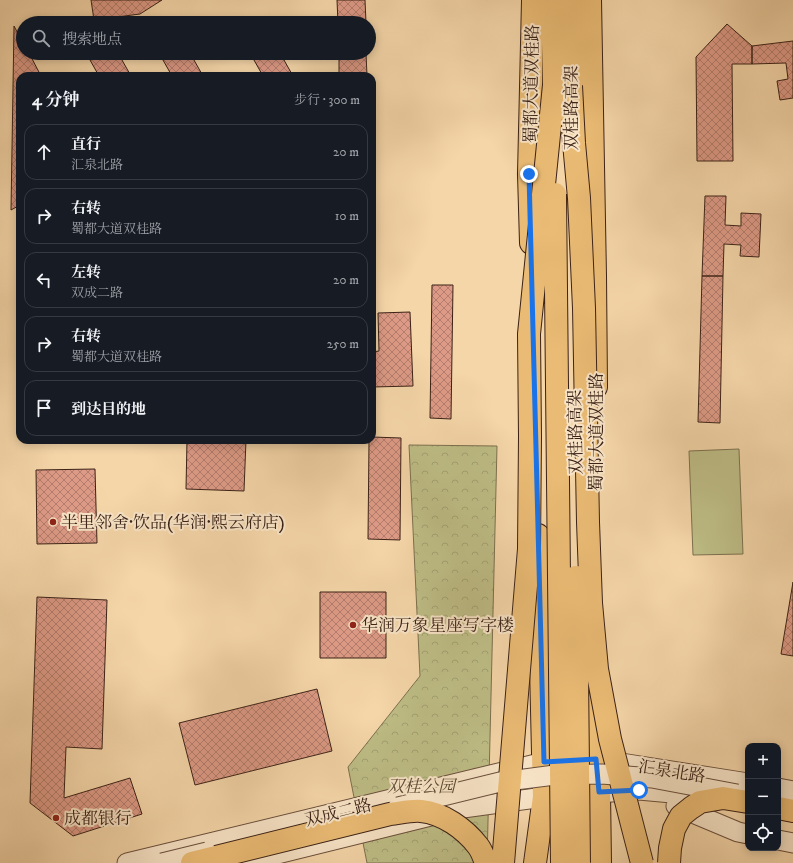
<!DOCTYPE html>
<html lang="zh">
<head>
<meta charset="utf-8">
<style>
  :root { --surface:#171b24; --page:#20242c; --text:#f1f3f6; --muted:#9ea1a6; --line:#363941 }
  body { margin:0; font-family:"IM FELL DW Pica","Noto Serif SC",serif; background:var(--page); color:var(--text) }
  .controls { position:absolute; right:12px; bottom:12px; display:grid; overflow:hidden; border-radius:8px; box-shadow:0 2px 10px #0003 }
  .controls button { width:36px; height:36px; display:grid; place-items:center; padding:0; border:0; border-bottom:1px solid var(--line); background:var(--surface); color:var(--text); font:20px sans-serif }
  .stop { position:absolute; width:12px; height:12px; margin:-9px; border:3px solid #1a73e8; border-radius:50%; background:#fff }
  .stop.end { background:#1a73e8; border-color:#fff; box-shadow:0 1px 4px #0008 }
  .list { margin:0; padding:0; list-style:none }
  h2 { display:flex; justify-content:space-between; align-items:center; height:52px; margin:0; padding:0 16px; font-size:17px }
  h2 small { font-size:13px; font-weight:400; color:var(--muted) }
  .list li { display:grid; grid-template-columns:26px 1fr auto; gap:12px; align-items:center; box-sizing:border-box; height:56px; margin:0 8px 8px; padding:0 8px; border:1px solid var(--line); border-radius:12px }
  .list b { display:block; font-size:15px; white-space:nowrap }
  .list p { margin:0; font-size:13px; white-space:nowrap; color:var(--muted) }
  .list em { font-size:13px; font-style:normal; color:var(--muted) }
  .icon { flex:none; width:22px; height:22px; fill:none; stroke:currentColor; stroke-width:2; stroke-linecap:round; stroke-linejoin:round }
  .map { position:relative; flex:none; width:793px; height:863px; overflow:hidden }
  .search { position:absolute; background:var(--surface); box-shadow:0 2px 10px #0003; left:16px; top:16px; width:360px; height:44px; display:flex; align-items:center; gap:10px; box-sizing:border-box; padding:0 14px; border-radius:22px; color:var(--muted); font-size:15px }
  .panel { position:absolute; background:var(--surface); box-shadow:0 2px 10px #0003; left:16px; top:72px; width:360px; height:372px; border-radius:12px }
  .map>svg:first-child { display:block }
</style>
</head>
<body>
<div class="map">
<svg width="793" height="863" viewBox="0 0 793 863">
  <defs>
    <pattern id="park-crowns" width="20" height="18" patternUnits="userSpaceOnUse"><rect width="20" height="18" fill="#bebd86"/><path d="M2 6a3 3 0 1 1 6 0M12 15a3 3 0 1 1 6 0" fill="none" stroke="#a4a273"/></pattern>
    <pattern id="building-cross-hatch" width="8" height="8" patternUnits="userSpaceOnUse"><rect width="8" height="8" fill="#dd9a86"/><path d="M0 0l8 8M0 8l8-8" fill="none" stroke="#b47d6d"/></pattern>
  </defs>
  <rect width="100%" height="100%" fill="#f5d6a9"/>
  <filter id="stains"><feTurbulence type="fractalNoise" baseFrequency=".005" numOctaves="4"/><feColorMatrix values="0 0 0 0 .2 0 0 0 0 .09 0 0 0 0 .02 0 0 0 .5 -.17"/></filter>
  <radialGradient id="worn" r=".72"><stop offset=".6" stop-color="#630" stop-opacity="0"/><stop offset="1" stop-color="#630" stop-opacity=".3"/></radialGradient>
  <path fill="url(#park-crowns)" stroke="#7c704e" d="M409,445L497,446L487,863H367L348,767L420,676Z"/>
  <path fill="#bebd86" stroke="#7c704e" d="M739,449L743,554L693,555L689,451Z"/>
  <path fill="url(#building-cross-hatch)" stroke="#3b2217" d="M91,0H162L140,14L94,20Z
    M337,0H365L366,23H338Z
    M727,24L752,46V64H732L733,161H697L696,57Z
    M14,26L23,43V53H29L41,76H20V205L11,210Z
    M793,41V98L780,100L777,81L788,79L786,63L752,64V46Z
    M104,53H118L131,76H99L90,60Z
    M159,53H190L203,76H172Z
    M250,53H280L293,76H263Z
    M339,53H366L367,76H339Z
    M372,118H374L372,244Z
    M705,196H726L725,225L741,226V213L761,214L759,257L740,256L741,245L724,244L723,276H702Z
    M702,276H723L720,423L698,422Z
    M432,285H453L451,419L430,418Z
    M410,312L413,386L372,387V352L379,351L378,313Z
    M372,437L401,438L400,540L368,539L369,440H372Z
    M187,440H246L244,491L186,489Z
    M95,469L97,543L37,544L36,470Z
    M793,582V656L781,654Z
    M320,592H386V658H320Z
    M37,597L107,600L102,749L66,747L64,798L130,778L142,814L73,836L30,803Z
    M317,689L332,751L195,785L179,723Z"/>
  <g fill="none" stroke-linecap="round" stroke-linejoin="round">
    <g stroke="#6a4f3c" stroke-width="21">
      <path id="minor" d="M602,760L748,783
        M778,788L793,791
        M584,794L639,790L683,794L715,801
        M676,806L738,832L748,834
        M778,840L793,843
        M127,863L544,762L558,761
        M241,863L463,808L544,797L558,796"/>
    </g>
    <g stroke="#3b2217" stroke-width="24">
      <path id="major" d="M590,0L595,276L596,387
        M531,243L529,174L533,0
        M595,689L596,759L599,795
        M535,863L544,797L538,535"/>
    </g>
    <g stroke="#3b2217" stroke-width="24">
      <path id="highway" d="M554,0V85
        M571,0V86
        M599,792L600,863
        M778,808L793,811"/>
    </g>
    <use href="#minor" stroke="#f8e4c7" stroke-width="19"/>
    <use href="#major" stroke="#eabb74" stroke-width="22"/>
    <use href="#highway" stroke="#eabb74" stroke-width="22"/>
    <g stroke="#6a4f3c" stroke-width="21" stroke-linecap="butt">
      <path id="minor-bridge" d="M398,807L500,782L555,775L602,774L652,778L737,794
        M162,863L207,852"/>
    </g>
    <g stroke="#3b2217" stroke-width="24" stroke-linecap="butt">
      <path id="highway-bridge" d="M571,86L574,143L579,198L584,308L588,522L591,603L597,669L610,739L642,863
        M555,194L562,863
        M576,577L579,863
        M192,863L390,814C400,813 411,810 421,811C443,813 465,829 478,846C482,851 484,858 486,863
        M503,863L529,549L530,437L529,334L554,85
        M669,863L670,848L674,829L681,816L691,808L700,802L723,798L748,802"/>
    </g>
    <use href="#minor-bridge" stroke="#f8e4c7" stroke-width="19"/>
    <use href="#highway-bridge" stroke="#eabb74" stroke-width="22"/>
  </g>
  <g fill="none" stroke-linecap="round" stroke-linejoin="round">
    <path stroke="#1a73e8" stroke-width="5" d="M529,174L544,762L596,759L599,792L639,790"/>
  </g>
  <g fill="#8f2418" stroke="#f8e4c7" stroke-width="1.5">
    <circle cx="53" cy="522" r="4"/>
    <circle cx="353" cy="625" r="4"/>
    <circle cx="56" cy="818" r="4"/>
  </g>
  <g text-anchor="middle" stroke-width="4" stroke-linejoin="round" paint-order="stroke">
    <g font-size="17" fill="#3b2217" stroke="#f8e4c7">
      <text transform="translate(531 84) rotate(-89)" y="6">蜀都大道双桂路</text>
      <text transform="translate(571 108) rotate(-90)" y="6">双桂路高架</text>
      <text transform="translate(575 432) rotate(-91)" y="6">双桂路高架</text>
      <text transform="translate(596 432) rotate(-90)" y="6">蜀都大道双桂路</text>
      <text transform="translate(672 771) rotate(9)" y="6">汇泉北路</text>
      <text transform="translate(338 812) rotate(-14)" y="6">双成二路</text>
    </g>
    <g font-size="17" fill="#3b2217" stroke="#f8e4c7" text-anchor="start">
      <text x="61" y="528">半里邻舍·饮品(华润·熙云府店)</text>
      <text x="361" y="631">华润万象星座写字楼</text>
      <text x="64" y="824">成都银行</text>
    </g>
    <g font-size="17" font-style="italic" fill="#5c4933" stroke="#f8e4c7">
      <text x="421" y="792">双桂公园</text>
    </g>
  </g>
  <rect width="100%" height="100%" filter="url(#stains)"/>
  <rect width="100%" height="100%" fill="url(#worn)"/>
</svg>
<div class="controls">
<button>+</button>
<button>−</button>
<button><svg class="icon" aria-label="locate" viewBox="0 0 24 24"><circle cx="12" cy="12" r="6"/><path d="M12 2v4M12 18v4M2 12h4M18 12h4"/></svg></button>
</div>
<div class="stop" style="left:639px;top:790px"></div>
<div class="stop end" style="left:529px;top:174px"></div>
<div class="search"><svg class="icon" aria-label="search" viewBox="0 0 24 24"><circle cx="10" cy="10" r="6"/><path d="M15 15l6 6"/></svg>搜索地点</div>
<section class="panel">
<h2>4 分钟<small>步行 · 300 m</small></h2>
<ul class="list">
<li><svg class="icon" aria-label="ahead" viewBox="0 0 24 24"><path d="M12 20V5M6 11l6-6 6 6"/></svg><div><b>直行</b><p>汇泉北路</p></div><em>20 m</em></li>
<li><svg class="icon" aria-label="right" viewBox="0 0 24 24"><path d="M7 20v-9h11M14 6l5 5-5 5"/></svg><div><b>右转</b><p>蜀都大道双桂路</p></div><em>10 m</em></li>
<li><svg class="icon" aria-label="left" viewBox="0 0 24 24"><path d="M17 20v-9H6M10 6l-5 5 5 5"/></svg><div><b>左转</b><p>双成二路</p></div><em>20 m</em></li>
<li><svg class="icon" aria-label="right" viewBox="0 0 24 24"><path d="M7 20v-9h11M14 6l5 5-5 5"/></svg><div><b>右转</b><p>蜀都大道双桂路</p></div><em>250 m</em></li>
<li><svg class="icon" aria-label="arrive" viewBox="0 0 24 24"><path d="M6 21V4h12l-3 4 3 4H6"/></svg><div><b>到达目的地</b></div></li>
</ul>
</section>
</div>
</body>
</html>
